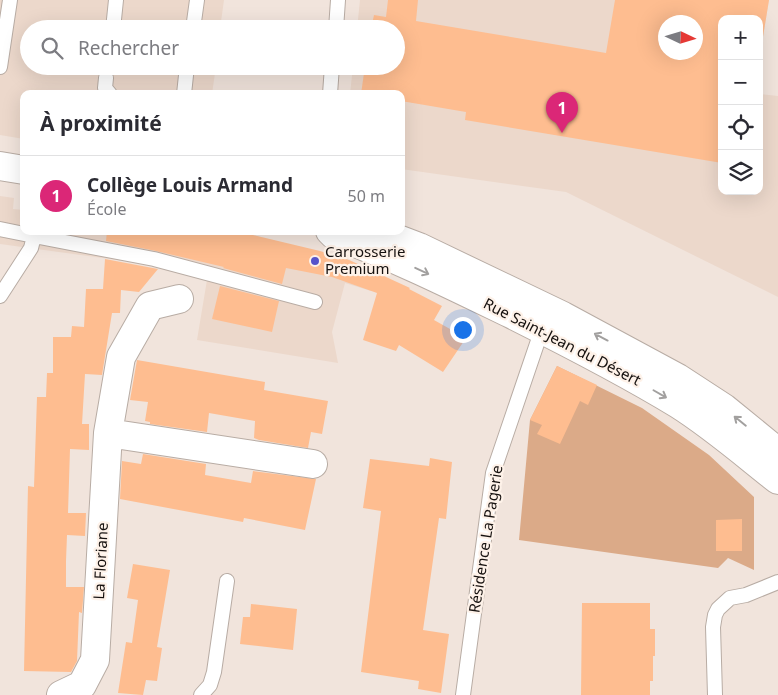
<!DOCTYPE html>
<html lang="fr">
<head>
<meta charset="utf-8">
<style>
  :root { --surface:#fff; --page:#f2f2f3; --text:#2b2b33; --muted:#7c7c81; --line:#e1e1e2; --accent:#db2777 }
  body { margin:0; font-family:"Noto Sans",sans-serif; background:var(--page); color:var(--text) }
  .controls { position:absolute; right:15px; top:15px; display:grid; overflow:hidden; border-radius:10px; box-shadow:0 5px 20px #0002 }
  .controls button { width:45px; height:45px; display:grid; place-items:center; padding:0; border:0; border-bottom:1px solid var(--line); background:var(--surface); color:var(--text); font:25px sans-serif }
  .compass { position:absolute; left:658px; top:15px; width:45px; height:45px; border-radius:50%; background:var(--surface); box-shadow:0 5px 20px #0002; rotate:94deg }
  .you { position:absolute; left:462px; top:329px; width:18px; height:18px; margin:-12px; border:4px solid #fff; border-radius:50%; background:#1a73e8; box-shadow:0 0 0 8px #1a73e833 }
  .badge { display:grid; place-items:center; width:32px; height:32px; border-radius:50%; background:var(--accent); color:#fff; font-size:16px; font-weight:700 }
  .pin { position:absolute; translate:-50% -41px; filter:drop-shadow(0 1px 2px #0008) }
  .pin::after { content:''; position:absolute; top:26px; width:18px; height:15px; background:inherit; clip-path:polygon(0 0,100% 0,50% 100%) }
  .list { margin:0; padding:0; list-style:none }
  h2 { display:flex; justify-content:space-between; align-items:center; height:65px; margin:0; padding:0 20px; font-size:21px }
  h2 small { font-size:16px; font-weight:400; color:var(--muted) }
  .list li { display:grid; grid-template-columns:32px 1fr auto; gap:15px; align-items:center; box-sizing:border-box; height:80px; padding:0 20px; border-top:1px solid var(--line) }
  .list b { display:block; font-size:19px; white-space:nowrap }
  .list p { margin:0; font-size:16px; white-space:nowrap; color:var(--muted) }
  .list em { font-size:16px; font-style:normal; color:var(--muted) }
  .icon { flex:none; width:28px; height:28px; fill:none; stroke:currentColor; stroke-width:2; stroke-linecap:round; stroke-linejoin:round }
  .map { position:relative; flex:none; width:778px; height:695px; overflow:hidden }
  .search { position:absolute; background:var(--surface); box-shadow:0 5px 20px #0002; left:20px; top:20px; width:385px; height:55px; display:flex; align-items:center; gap:12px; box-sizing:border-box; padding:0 18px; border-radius:28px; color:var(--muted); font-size:19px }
  .panel { position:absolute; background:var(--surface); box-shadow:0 5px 20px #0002; left:20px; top:90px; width:385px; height:145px; border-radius:10px }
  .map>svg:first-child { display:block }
</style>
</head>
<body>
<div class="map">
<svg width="778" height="695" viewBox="0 0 778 695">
  <rect width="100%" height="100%" fill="#f1e4dc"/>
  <path fill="#ecd8cb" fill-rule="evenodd" d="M0,0H224L220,29H29V66H216L212,94H24V139L0,135Z
    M360,0H769L759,61V19H722V191H759V94L778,96V297L566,192L401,169V94H350L353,66H396V29H357ZM666,22H696V52H666Z
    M0,196L14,198L13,209L24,210V231H236L349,260L378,273L371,291L345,283L332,332L338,363L197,340L207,280L154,265L0,244Z"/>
  <path fill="#dbaa88" d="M557,366L642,408L709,455L754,497V570L728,558L718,568L519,540L530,420Z"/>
  <path fill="#febd90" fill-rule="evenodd" d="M388,0H418L416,21L606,53L615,0H769L759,61V19H722V163L465,120L466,112L401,101V94H361L365,66H396V29H371L374,15L386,17ZM666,22H696V52H666Z
    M107,231H236L320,251L349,260L410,288L409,289L442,306L434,320L466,338L443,372L399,345L396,351L363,340L377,293L332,277L286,268L282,284L223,268L224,267L156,251L106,241Z
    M105,259L158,269L139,292L121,290L120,313H112L102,375L85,374L82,424H89V450L70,449L68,513H86L85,536L67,535L66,561V587H84L82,613L79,612L77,661L71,672L24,671L28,486L34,487L37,397H46L47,373H53V337H71L72,326L84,327L86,289H103Z
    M220,286L279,301L272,332L212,319Z
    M137,360L265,382L264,390L328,401L322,434L311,432L308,448L259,440L254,438L255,421L209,413L207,432L150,424V422L145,421L148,402L130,400Z
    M557,366L597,385L588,405L580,401L560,444L537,434L542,425L530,420Z
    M143,454L206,464L205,475L251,483L253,471L316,479L305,530L244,518L243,522L120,499L122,461L141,464Z
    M430,458L452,462L446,519L439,518L423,630L449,634L441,693L418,689L419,681L361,672L381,511L363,508L370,459L429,466Z
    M742,519V551H716V520Z
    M133,564L170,570L157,647L162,648L157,681L146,680L143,695L118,693L126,642L132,643L138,600L127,598Z
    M582,603H650V629H655V656H653V681H650V695H581Z
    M251,604L297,609L293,650L240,644L243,617H250Z"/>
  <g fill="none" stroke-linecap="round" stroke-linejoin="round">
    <g stroke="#b8aca4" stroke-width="16">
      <path id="lane" d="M113,29L116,0
        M193,29L197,0
        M336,29L338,0
        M0,67L10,0
        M106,78L105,88L110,94
        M184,94L187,66
        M330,94L332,66
        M0,229L34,236
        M0,296L31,248L34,236L154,259L315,302
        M201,695L210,685L214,672L227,581
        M463,695L493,473L542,329
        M715,695L713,627L715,615L718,609L730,598L746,595L778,582"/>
    </g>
    <g stroke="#b8aca4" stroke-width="30">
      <path id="street" d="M108,433L313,464
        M61,695L82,685L95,660L108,433L121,357L150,306L179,299"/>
    </g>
    <g stroke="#b8aca4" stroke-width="30">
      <path id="secondary" d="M0,166L24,170
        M330,231L334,235C395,257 453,286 511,314C567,342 624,371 678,404C713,426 745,454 778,480
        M377,231L419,247L563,316L678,378L724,408L778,452"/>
    </g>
    <use href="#lane" stroke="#fff" stroke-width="14"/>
    <use href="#street" stroke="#fff" stroke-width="28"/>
    <use href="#secondary" stroke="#fff" stroke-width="28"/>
  </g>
  <defs><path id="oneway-shaft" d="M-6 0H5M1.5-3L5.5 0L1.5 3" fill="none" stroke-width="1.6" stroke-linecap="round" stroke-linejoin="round" transform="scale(1.25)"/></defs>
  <g stroke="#a2a09f">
    <use href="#oneway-shaft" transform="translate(422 271) rotate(25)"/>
    <use href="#oneway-shaft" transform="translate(601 337) rotate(-152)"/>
    <use href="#oneway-shaft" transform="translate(660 394) rotate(30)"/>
    <use href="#oneway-shaft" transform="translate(740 421) rotate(-141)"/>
  </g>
  <circle fill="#5753ca" stroke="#fef2e9" stroke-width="2" cx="315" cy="261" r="5"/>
  <g text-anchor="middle" stroke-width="4.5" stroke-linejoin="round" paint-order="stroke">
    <g font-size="15" fill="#16110f" stroke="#fef2e9" text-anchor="start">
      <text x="325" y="257">Carrosserie<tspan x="325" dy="17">Premium</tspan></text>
    </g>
    <g font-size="15" fill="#16110f" stroke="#fef2e9">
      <text transform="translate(562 342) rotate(27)" y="5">Rue Saint-Jean du Désert</text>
      <text transform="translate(486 539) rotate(-81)" y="5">Résidence La Pagerie</text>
      <text transform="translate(101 561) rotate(-87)" y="5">La Floriane</text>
    </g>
  </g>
</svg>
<div class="controls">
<button>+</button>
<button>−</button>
<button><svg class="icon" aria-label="locate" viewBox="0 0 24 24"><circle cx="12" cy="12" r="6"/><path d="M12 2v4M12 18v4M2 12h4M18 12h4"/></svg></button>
<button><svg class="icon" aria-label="layers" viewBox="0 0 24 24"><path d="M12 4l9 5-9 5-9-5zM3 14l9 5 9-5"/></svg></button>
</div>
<svg class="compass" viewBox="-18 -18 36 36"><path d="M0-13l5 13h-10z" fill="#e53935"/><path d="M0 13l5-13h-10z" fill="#7c7c81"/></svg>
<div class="you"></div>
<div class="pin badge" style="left:562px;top:133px">1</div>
<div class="search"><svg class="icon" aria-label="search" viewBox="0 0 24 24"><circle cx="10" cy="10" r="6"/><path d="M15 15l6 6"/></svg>Rechercher</div>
<section class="panel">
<h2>À proximité<small></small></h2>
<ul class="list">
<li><span class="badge">1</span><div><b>Collège Louis Armand</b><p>École</p></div><em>50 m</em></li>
</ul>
</section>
</div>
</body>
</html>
